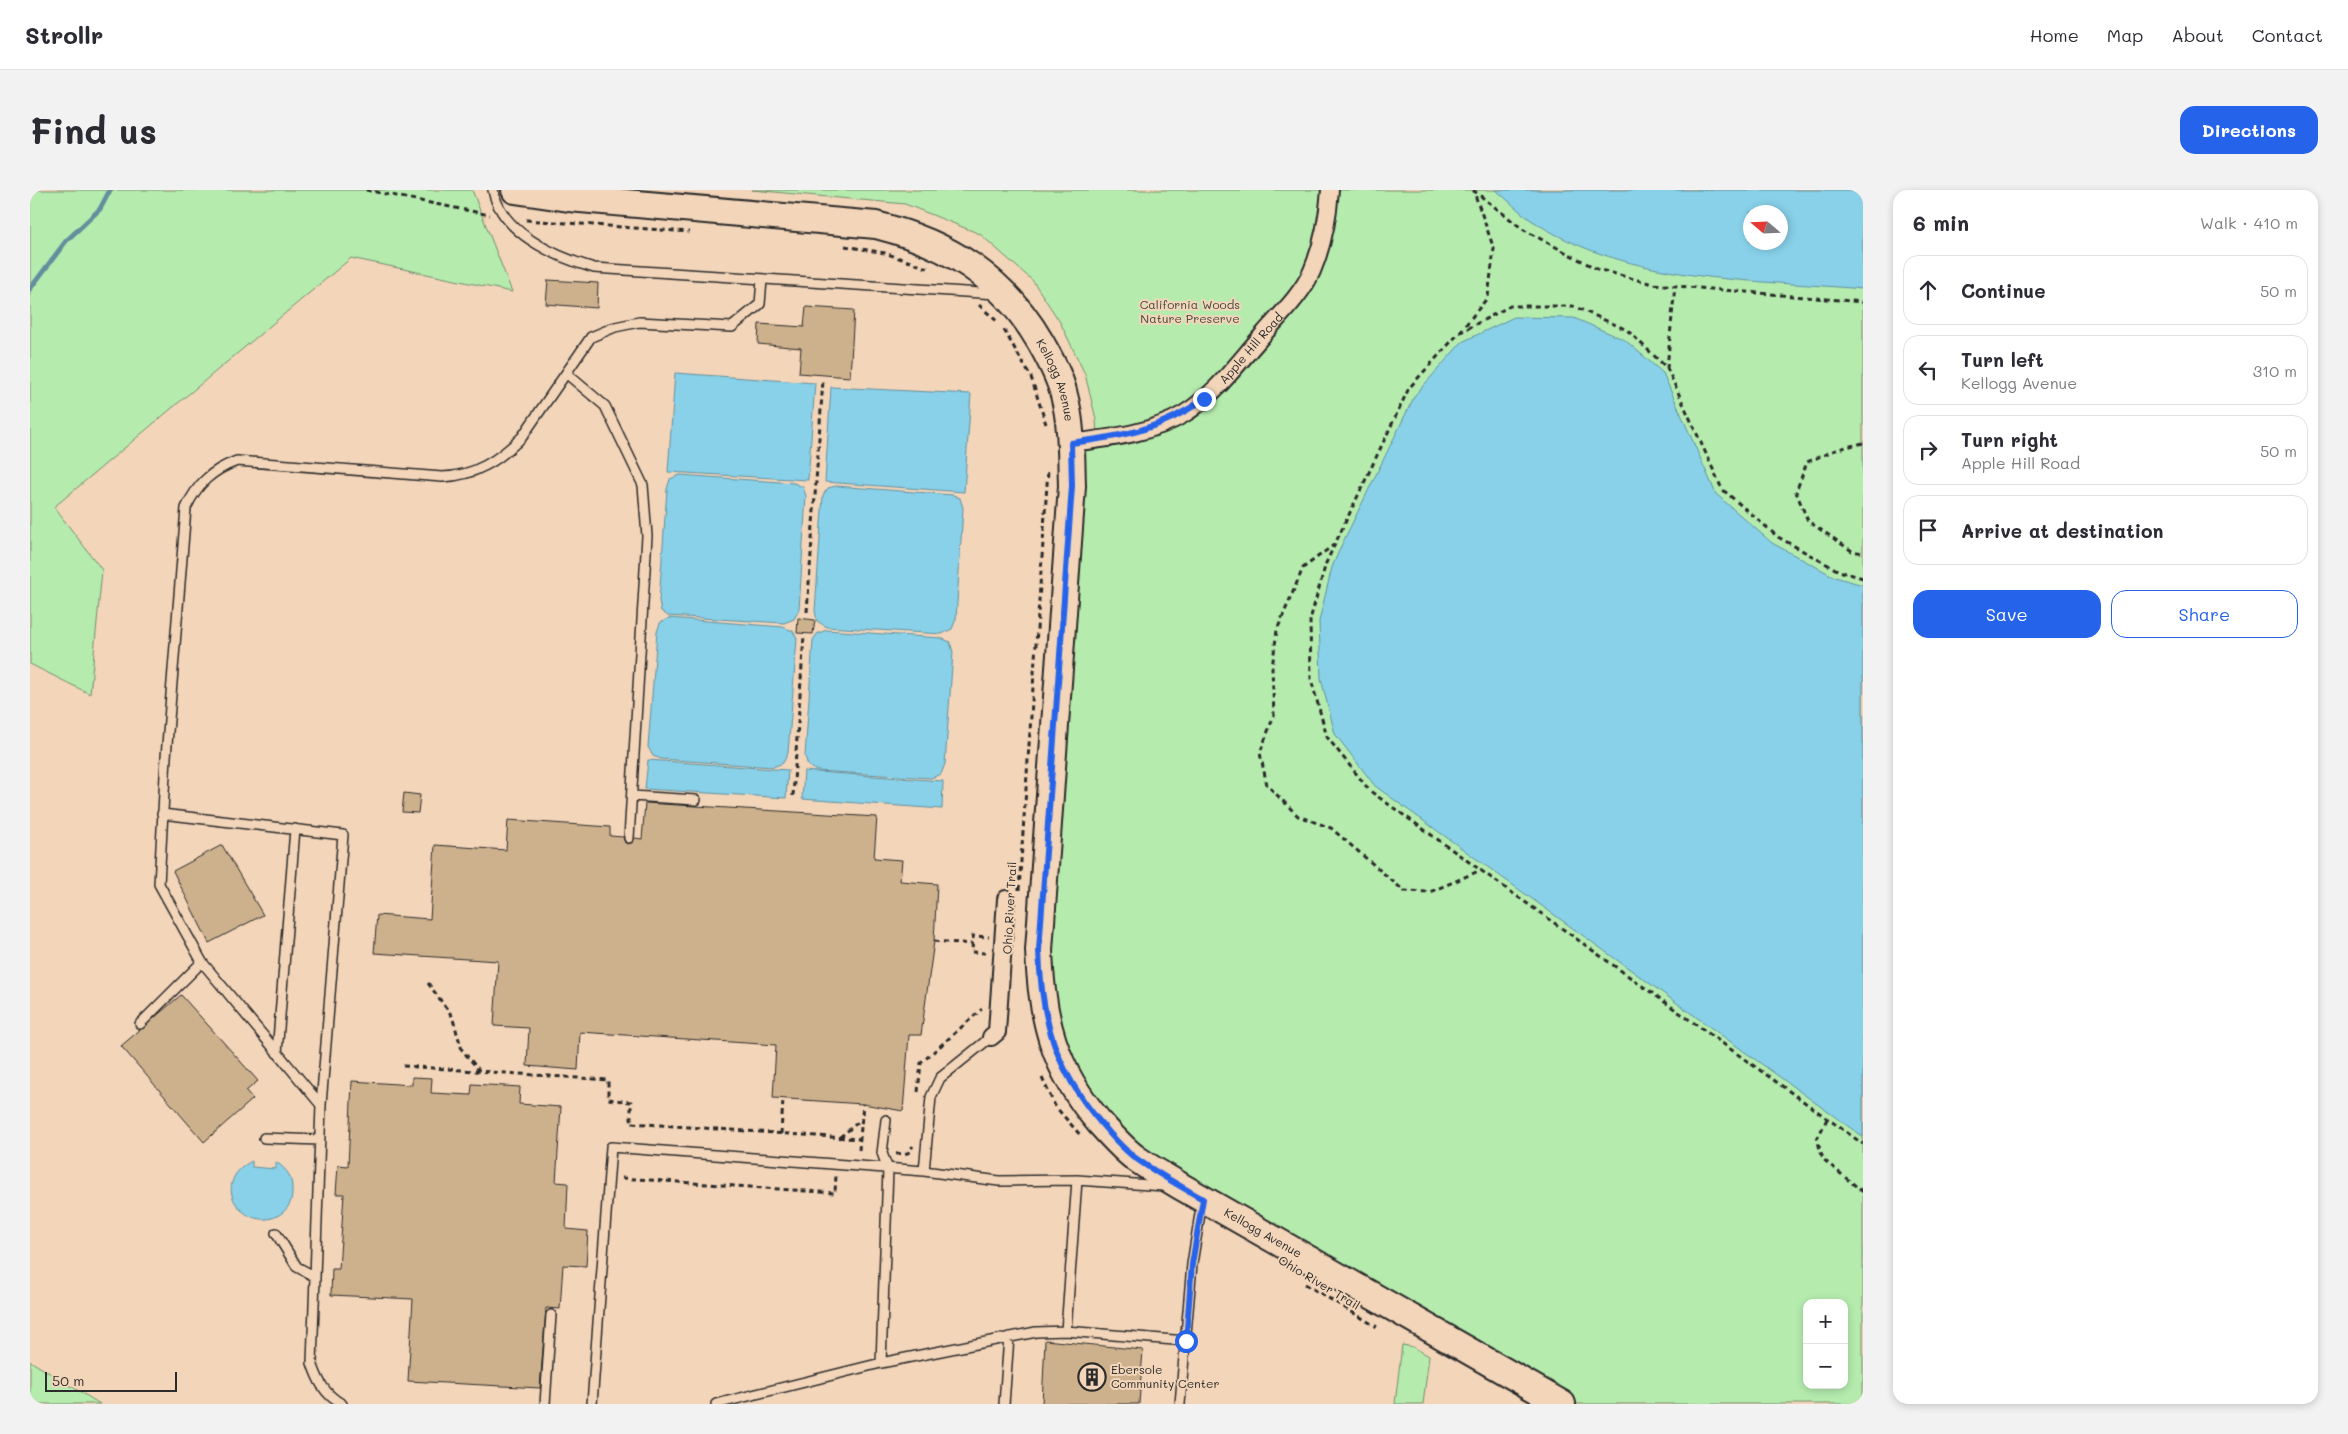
<!DOCTYPE html>
<html lang="en">
<head>
<meta charset="utf-8">
<style>
  :root { --surface:#fff; --page:#f2f2f3; --text:#2b2b33; --muted:#7c7c81; --line:#e1e1e2; --accent:#2563eb }
  body { margin:0; font-family:Mali,sans-serif; background:var(--page); color:var(--text) }
  .controls { position:absolute; right:15px; bottom:15px; display:grid; overflow:hidden; border-radius:10px; box-shadow:0 2px 8px #0003 }
  .controls button { width:45px; height:45px; display:grid; place-items:center; padding:0; border:0; border-bottom:1px solid var(--line); background:var(--surface); color:var(--text); font:25px sans-serif }
  .compass { position:absolute; left:1713px; top:15px; width:45px; height:45px; border-radius:50%; background:var(--surface); box-shadow:0 2px 8px #0003; rotate:289deg }
  .scale { position:absolute; left:15px; bottom:12px; width:132px; box-sizing:border-box; padding-left:5px; border:2px solid #2b2b2b; border-top:0; font-size:14px; line-height:18px; white-space:nowrap; color:#2b2b2b; -webkit-text-stroke:4px #f3d5b9; paint-order:stroke }
  .stop { position:absolute; width:15px; height:15px; margin:-11px; border:4px solid #2563eb; border-radius:50%; background:#fff }
  .stop.end { background:#2563eb; border-color:#fff; box-shadow:0 1px 5px #0008 }
  .list { margin:0; padding:0; list-style:none }
  h2 { display:flex; justify-content:space-between; align-items:center; height:65px; margin:0; padding:0 20px; font-size:21px }
  h2 small { font-size:16px; font-weight:400; color:var(--muted) }
  .list li { display:grid; grid-template-columns:32px 1fr auto; gap:15px; align-items:center; box-sizing:border-box; height:70px; margin:0 10px 10px; padding:0 10px; border:1px solid var(--line); border-radius:15px }
  .list b { display:block; font-size:19px; white-space:nowrap }
  .list p { margin:0; font-size:16px; white-space:nowrap; color:var(--muted) }
  .list em { font-size:16px; font-style:normal; color:var(--muted) }
  .actions { display:flex; gap:10px; padding:15px 20px }
  .actions a { flex:1; padding:11px 0; border:1px solid var(--accent); border-radius:15px; text-align:center; font-size:18px; color:var(--accent) }
  .actions .main { background:var(--accent); color:#fff }
  .icon { flex:none; width:28px; height:28px; fill:none; stroke:currentColor; stroke-width:2; stroke-linecap:round; stroke-linejoin:round }
  .map { position:relative; flex:none; width:1833px; height:1214px; overflow:hidden; border-radius:15px }
  header { display:flex; align-items:center; gap:30px; box-sizing:border-box; height:70px; padding:0 25px; background:var(--surface); border-bottom:1px solid var(--line) }
  header strong { font-size:24px }
  nav { display:flex; gap:28px; margin-inline-start:auto; font-size:18px }
  .intro { display:flex; align-items:center; justify-content:space-between; box-sizing:border-box; height:120px; padding:0 30px }
  h1 { margin:0; font-size:35px }
  .button { padding:12px 22px; border-radius:15px; background:var(--accent); color:#fff; font-size:18px; font-weight:700 }
  main { display:flex; gap:30px; padding:0 30px }
  aside { flex:1; background:var(--surface); border-radius:15px; box-shadow:0 2px 8px #0003 }
  .map>svg:first-child { display:block }
</style>
</head>
<body>
<header>
<strong>Strollr</strong>
<nav><a>Home</a><a>Map</a><a>About</a><a>Contact</a></nav>
</header>
<div class="intro"><h1>Find us</h1><a class="button">Directions</a></div>
<main>
<div class="map">
<svg width="1833" height="1214" viewBox="0 0 1833 1214">
  <rect width="100%" height="100%" fill="#f3d5b9"/>
  <filter id="ink" filterUnits="userSpaceOnUse"><feTurbulence type="fractalNoise" baseFrequency=".02" numOctaves="2"/><feDisplacementMap in="SourceGraphic" scale="10" xChannelSelector="R" yChannelSelector="G"/><feConvolveMatrix kernelMatrix="1 2 1 2 8 2 1 2 1" color-interpolation-filters="sRGB"/></filter>
  <g filter="url(#ink)">
    <path fill="#b5ecae" stroke="#708c6c" fill-rule="evenodd" d="M0,0H442L482,102L321,68L24,317L72,380L60,504L0,474Z
      M722,0H1291L1286,69L1300,0H1833V1214H1532L1084,949L1015,826L1041,253L1067,249L1066,229L1055,184L1030,132L1003,91L950,44L875,14ZM1720,22H1750V52H1720ZM1777,1113H1814V1195H1777Z
      M1372,1155L1383,1157L1399,1166L1393,1214H1365Z
      M0,1171L70,1214H0Z"/>
    <path fill="#88d1e9" stroke="#638f9d" fill-rule="evenodd" d="M1466,0H1833V99C1720,89 1599,94 1501,30C1489,22 1478,10 1466,0ZM1720,22H1750V52H1720Z
      M1484,127L1544,128L1595,150L1633,183L1686,304L1742,353L1805,387L1833,395V947L1345,596L1305,544L1291,489L1289,431L1302,377L1312,354L1385,205L1432,152Z
      M645,183L785,193L778,290L638,282Z
      M801,197L941,204L934,302L795,292Z
      M650,285L764,293L773,297L776,306L769,420L764,429L754,433L638,426L631,421L629,411L637,299L640,289Z
      M806,296L923,305L930,308L933,318L926,429L922,439L912,444L797,437L787,431L785,421L793,305L798,298Z
      M639,428L753,437L763,441L767,449L758,563L753,573L743,577L631,569L623,566L618,557L627,442L630,433Z
      M796,440L911,448L920,452L923,462L915,574L911,584L901,588L787,581L778,576L775,566L783,450L787,444Z
      M618,570L758,580L756,608L615,599Z
      M774,581L913,591L912,619L772,609Z
      M222,971V977L246,979V972C258,980 263,988 262,1003C262,1013 257,1020 249,1025C216,1044 176,994 222,971Z"/>
    <g fill="none" stroke-linecap="round" stroke-linejoin="round">
      <path stroke="#638f9d" stroke-width="5" d="M0,99L36,51L70,19L80,0"/>
    </g>
    <path fill="#cdb18d" stroke="#2b2b2b" d="M518,90L568,93L567,118L516,114Z
      M776,117L824,120L820,187L769,183L771,158L728,154L729,134L774,137Z
      M768,428L785,430L783,444L767,443Z
      M374,603L390,605L388,623L372,622Z
      M615,613L847,627L844,668L872,670L870,691L907,694L904,751L891,845H879L873,921L833,914L743,908L746,855L550,842L548,880L497,876L499,838L464,836L468,771L344,763L347,725L400,729L405,655L476,660L478,630L580,637V646L593,647L595,653L599,654L605,648L612,649Z
      M192,655L233,725L179,753L143,681Z
      M151,805L228,891L216,901L223,909L174,952L91,856Z
      M382,887L402,888L401,903L441,905L442,894L490,897L489,914L531,917L526,992L538,993L536,1039L558,1041L556,1076L533,1075L530,1119L516,1118L510,1198L378,1191L383,1109L301,1105L302,1079H309L314,1004H306L308,975L318,976L322,891L382,895Z
      M1015,1150L1113,1160L1109,1214H1012Z"/>
    <g fill="none" stroke-linecap="round" stroke-linejoin="round">
      <g stroke="#2b2b2b" stroke-width="12">
        <path id="lane" d="M463,0C471,43 526,67 564,78L966,104
          M537,184L575,216L613,295L617,346L599,648
          M602,606L666,610
          M132,624L313,645L291,915
          M110,834L172,772
          M247,863L265,639
          M856,930L852,963L858,979L851,1173L1006,1142L1036,1141
          M234,948L289,950
          M894,981L901,907L910,888L961,847
          M1134,996L1047,990L1036,1141L1156,1151
          M246,1043L267,1077L284,1086
          M312,1214C295,1205 288,1191 282,1173L291,915L172,772L129,694L136,567L156,318C167,294 182,280 207,271L412,287C445,286 469,270 492,247L561,147L585,137L609,132L702,137L730,114L732,90
          M515,1214L521,1125
          M562,1214L581,957L894,981L969,991L1047,990
          M686,1214L851,1173
          M974,1214L979,1147
          M1150,1214L1162,1074L1172,1011"/>
      </g>
      <g stroke="#2b2b2b" stroke-width="20">
        <g id="street">
          <path id="s1" d="M1041,253C1079,248 1120,244 1154,224C1185,205 1207,174 1231,147C1249,126 1271,106 1282,81C1293,55 1298,28 1300,0"/>
          <path d="M961,847L967,842L976,709"/>
        </g>
      </g>
      <g stroke="#2b2b2b" stroke-width="30">
        <g id="primary">
          <path id="s2" d="M485,0L539,8L846,35C918,53 973,87 1011,153C1020,169 1030,187 1034,205C1042,235 1041,265 1042,296L1009,760C1011,828 1024,879 1069,932C1080,944 1091,957 1104,967C1119,978 1136,987 1152,997L1532,1214"/>
        </g>
      </g>
      <path stroke="#2b2b2b" stroke-width="3" stroke-dasharray="5 4" stroke-linecap="butt" d="M336,0L460,25
        M1443,0L1494,40L1567,79L1623,94L1833,112
        M496,30L659,42
        M815,56L855,63L900,79
        M949,115L969,133
        M974,140L1001,187L1016,234
        M1430,142L1458,107L1464,59L1444,2
        M1637,178L1645,95
        M1833,253L1808,259L1777,272L1766,302L1778,331L1822,361L1833,363
        M1305,354L1273,378L1247,440L1242,478L1244,525L1230,563L1237,595L1268,626L1301,638L1374,701L1400,702L1451,680
        M1833,388L1809,381L1748,347L1692,299L1637,178L1597,140L1543,116H1480L1429,143L1379,198L1296,373L1280,430L1281,489L1297,547L1340,601L1833,954
        M777,422L793,190
        M763,606L774,446
        M989,700L1018,280
        M904,751L943,754
        M956,763L942,762L943,746L959,747
        M398,793L422,826L432,860L449,880
        M373,876L578,890V909L601,912V933L830,949
        M1012,888L1025,916L1051,946
        M888,902L891,873L952,819
        M1797,929L1787,949L1793,969L1833,1002
        M751,944L753,909
        M810,947L832,929
        M829,960L833,914
        M866,964L878,963L883,956
        M592,988L805,1003L806,985
        M1275,1094L1347,1137"/>
      <use href="#lane" stroke="#f3d5b9" stroke-width="9"/>
      <use href="#street" stroke="#f3d5b9" stroke-width="16"/>
      <use href="#primary" stroke="#f3d5b9" stroke-width="26"/>
    </g>
  </g>
  <g fill="none" stroke-linecap="round" stroke-linejoin="round" filter="url(#ink)">
    <path stroke="#2563eb" stroke-width="6" d="M1156,1151L1162,1074L1173,1009C1150,996 1126,983 1104,967C1091,957 1080,944 1070,932C1025,879 1011,829 1009,760L1042,296L1041,253C1093,246 1131,240 1174,209"/>
  </g>
  <defs>
    <g id="building-ring" transform="scale(1.4375)"><circle r="9.5" fill="#f3d5b9" stroke="#2b2b2b" stroke-width="1.5"/><path d="M-4-6H4V6H1V3H-1V6H-4ZM-2.5-4.3h1.7v1.8h-1.7ZM.8-4.3h1.7v1.8H.8ZM-2.5-1h1.7V.8h-1.7ZM.8-1h1.7V.8H.8Z" fill="#2b2b2b"/></g>
  </defs>
  <g fill-rule="evenodd">
    <use href="#building-ring" x="1062" y="1187"/>
  </g>
  <g text-anchor="middle" stroke-width="4" stroke-linejoin="round" paint-order="stroke">
    <g font-size="12" fill="#40483f" stroke="#f3d5b9">
      <text x="1160" y="119">California Woods<tspan x="1160" dy="14">Nature Preserve</tspan></text>
    </g>
    <g font-size="12" fill="#2b2b2b" stroke="#f3d5b9">
      <text dy="4" stroke="none"><textPath href="#s1" startOffset="212">Apple Hill Road</textPath></text>
      <text dy="4" stroke="none"><textPath href="#s2" startOffset="612">Kellogg Avenue</textPath></text>
      <text transform="translate(980 718) rotate(-87)" y="4">Ohio River Trail</text>
      <text dy="4" stroke="none"><textPath href="#s2" startOffset="1571">Kellogg Avenue</textPath></text>
      <text transform="translate(1289 1093) rotate(31)" y="4">Ohio River Trail</text>
    </g>
    <g font-size="12" fill="#2b2b2b" stroke="#f3d5b9" text-anchor="start">
      <text x="1081" y="1184">Ebersole<tspan x="1081" dy="14">Community Center</tspan></text>
    </g>
  </g>
</svg>
<div class="controls">
<button>+</button>
<button>−</button>
</div>
<svg class="compass" viewBox="-18 -18 36 36"><path d="M0-13l5 13h-10z" fill="#e53935"/><path d="M0 13l5-13h-10z" fill="#7c7c81"/></svg>
<div class="scale">50 m</div>
<div class="stop" style="left:1156px;top:1151px"></div>
<div class="stop end" style="left:1174px;top:209px"></div>
</div>
<aside>
<h2>6 min<small>Walk · 410 m</small></h2>
<ul class="list">
<li><svg class="icon" aria-label="ahead" viewBox="0 0 24 24"><path d="M12 20V5M6 11l6-6 6 6"/></svg><div><b>Continue</b></div><em>50 m</em></li>
<li><svg class="icon" aria-label="left" viewBox="0 0 24 24"><path d="M17 20v-9H6M10 6l-5 5 5 5"/></svg><div><b>Turn left</b><p>Kellogg Avenue</p></div><em>310 m</em></li>
<li><svg class="icon" aria-label="right" viewBox="0 0 24 24"><path d="M7 20v-9h11M14 6l5 5-5 5"/></svg><div><b>Turn right</b><p>Apple Hill Road</p></div><em>50 m</em></li>
<li><svg class="icon" aria-label="arrive" viewBox="0 0 24 24"><path d="M6 21V4h12l-3 4 3 4H6"/></svg><div><b>Arrive at destination</b></div></li>
</ul>
<div class="actions"><a class="main">Save</a><a>Share</a></div>
</aside>
</main>
</body>
</html>
